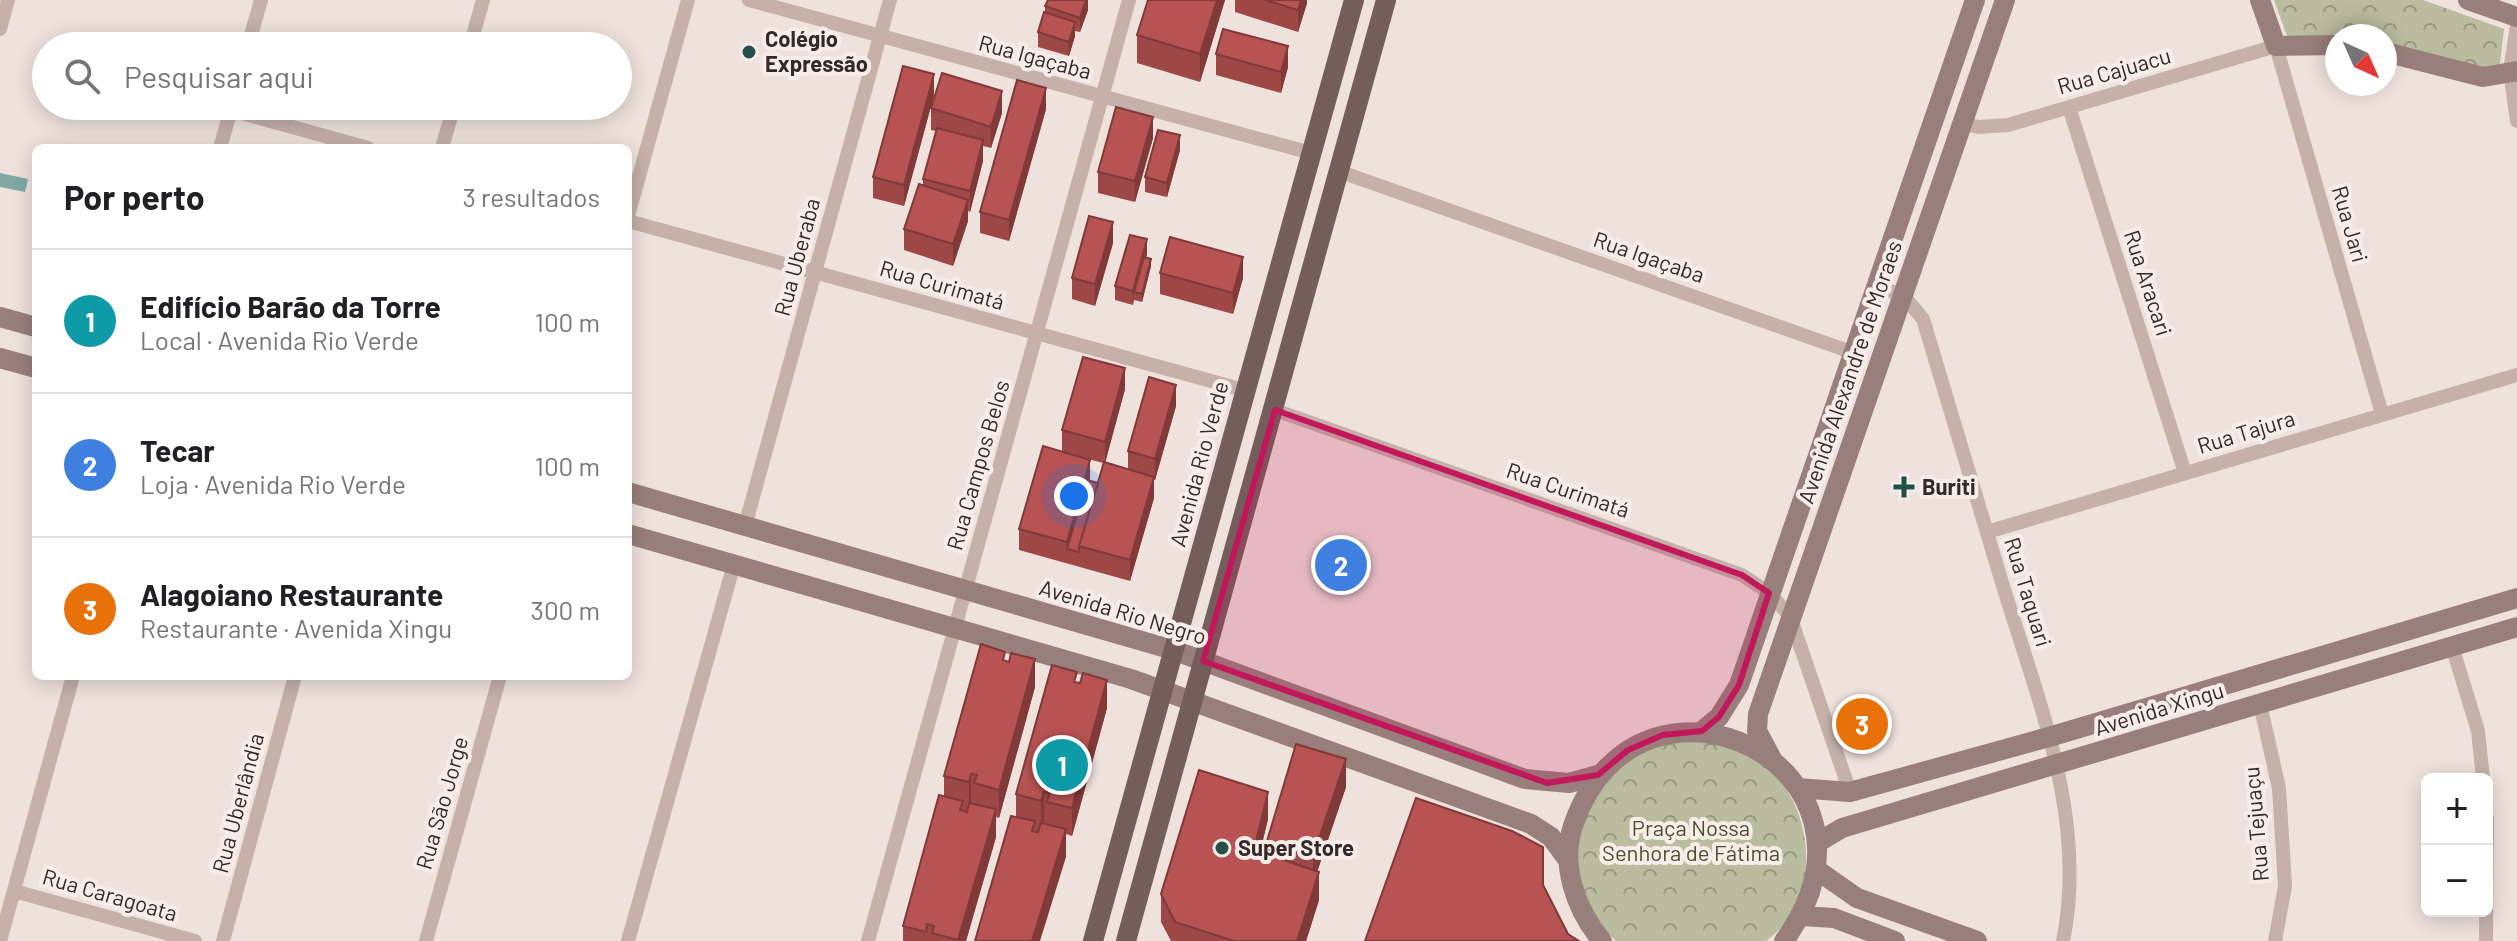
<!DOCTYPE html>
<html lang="pt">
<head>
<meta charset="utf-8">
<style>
  :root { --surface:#fff; --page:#f2f2f2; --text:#202124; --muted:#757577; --line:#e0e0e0; --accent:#235049 }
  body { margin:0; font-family:Barlow,sans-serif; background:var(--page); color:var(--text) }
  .controls { position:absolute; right:24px; bottom:24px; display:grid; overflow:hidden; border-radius:12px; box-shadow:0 4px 20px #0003 }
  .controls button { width:72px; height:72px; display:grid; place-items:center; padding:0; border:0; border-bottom:2px solid var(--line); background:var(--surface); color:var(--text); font:40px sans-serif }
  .compass { position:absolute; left:2325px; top:24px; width:72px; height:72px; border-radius:50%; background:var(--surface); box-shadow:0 4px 20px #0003; rotate:135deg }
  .you { position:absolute; left:1074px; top:496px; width:28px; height:28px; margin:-20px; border:6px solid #fff; border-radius:50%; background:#1a73e8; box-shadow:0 0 0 12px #1a73e833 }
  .badge { display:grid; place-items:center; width:52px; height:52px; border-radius:50%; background:var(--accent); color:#fff; font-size:26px; font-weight:700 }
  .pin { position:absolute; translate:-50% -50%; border:4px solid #fff; box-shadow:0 2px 8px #0006 }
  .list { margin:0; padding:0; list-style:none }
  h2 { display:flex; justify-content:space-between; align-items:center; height:104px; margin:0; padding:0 32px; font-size:34px }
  h2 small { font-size:26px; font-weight:400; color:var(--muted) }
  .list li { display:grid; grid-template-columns:52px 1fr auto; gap:24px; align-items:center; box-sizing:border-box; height:144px; padding:0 32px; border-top:2px solid var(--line) }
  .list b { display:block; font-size:30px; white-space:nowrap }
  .list p { margin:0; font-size:26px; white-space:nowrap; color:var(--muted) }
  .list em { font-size:26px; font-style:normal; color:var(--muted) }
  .icon { flex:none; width:44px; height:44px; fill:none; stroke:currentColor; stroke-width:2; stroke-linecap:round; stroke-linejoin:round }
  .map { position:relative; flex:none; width:2517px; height:941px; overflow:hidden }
  .search { position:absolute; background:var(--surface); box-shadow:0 4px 20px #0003; left:32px; top:32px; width:600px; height:88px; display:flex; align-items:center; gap:20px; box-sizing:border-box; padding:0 28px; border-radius:44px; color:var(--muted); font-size:30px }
  .panel { position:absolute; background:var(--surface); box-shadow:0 4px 20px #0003; left:32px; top:144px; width:600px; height:536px; border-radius:12px }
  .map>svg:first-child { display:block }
</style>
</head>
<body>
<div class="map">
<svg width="2517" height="941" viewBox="0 0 2517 941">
  <defs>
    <pattern id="park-crowns" width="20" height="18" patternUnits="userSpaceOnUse" patternTransform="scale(2)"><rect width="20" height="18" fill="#b9bc9e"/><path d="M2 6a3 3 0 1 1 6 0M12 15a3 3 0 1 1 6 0" fill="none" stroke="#979981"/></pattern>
  </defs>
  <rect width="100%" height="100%" fill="#efe2dc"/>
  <path fill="url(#park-crowns)" d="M2274,0H2423L2504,29L2499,72L2385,46V36H2287Z
    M1675,741C1698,741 1719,741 1741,751C1813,781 1831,894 1766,941H1616C1571,898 1564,829 1605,779C1623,758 1650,749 1675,741Z"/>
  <path fill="#7fa8a1" d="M0,173L28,179L25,192L0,187Z"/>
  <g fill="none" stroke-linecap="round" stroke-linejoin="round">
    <path stroke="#c5b0aa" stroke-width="14" d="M749,0L1311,153
      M2517,25L2510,71L2517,121
      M0,29L8,0
      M248,46L261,0
      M470,46L483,0
      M2069,107L2185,473
      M231,110L368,148
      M1962,123L1978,127L2008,125L2276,46L2382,414
      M220,148L232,106
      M442,148L454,106
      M1338,171L1854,353
      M628,216L688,0
      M628,221L1244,390
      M1877,287L1903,295L1923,319C1950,408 1976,497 2003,586C2038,700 2088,821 2063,941
      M1275,410L1742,575L1769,593L1790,616L1850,792
      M745,526L890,0
      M1987,532L2517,375
      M2452,646L2478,731L2483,779
      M2260,704L2279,788L2285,886L2275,941
      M14,891L195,941
      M0,941L73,676
      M223,941L295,676
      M426,941L500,676
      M628,941L734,564
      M868,941L1129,0
      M2486,941L2487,818"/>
    <path stroke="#997f7b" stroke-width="20" d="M2260,0L2276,46L2337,45
      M2468,0L2517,17
      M2385,52L2483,77L2517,71
      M0,317L36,327
      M0,358L36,368
      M628,492L1173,650L1525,779L1569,783L1598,775
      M628,534L1131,679L1531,824L1551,837L1568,860
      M1702,731L1719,717L1739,685L1975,0
      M1772,759L1757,731L1758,714L2005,0
      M1798,788L1850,792L2049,737L2517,598
      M1817,843L1842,828L2517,627
      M1817,870L1857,898L1977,941
      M1802,916L1834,918L1895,941
      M1602,941C1576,910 1559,864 1574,823C1640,637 1910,767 1784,941"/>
    <path stroke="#745e5b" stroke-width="20" d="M1093,941L1354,0
      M1126,941L1386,0"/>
  </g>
  <path fill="#9d4747" d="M1088,0V10L1080,32L1075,31V36L1069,56L1038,47V32L1045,13V6Z
    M1148,0H1225L1200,82L1137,63V35Z
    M1235,0H1307V3L1298,32L1235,12Z
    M1216,54L1288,67L1281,93L1216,75Z
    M934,95L904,206L873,198V177Z
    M931,108L1002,113L991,148L983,146V161L970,212L968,211V221L953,266L904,250V229L923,185V179L936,131L931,130Z
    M1046,109L1009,241L980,233V212Z
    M1153,138L1135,202L1098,193V172Z
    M1180,150L1167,197L1145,192V177Z
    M1113,243L1095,306L1072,299V278Z
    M1147,254L1146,257L1151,266L1142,302L1134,300L1133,305L1115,300V286Z
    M1160,273L1243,278L1233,314L1160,294Z
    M1125,389L1105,463L1128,469V451L1176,406L1155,480H1154V498L1130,581L1019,550V529L1090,481L1098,483L1103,463L1062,452V430Z
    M1005,661L1035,687L999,818L996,817V837L966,941H903V926L944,796V776Z
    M1077,683L1107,708L1072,836L1066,834V857L1016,817V794Z
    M1346,787L1317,872L1319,900L1306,941H1171L1161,922V894L1268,819L1260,852L1267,854V841Z"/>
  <path fill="#803a39" d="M1086,0H1088V10L1080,32V18Z
    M1217,0H1225L1200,82V54Z
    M1301,0H1307V3L1298,32V10Z
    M1075,22V36L1069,56V42Z
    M1288,46V67L1281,93V72Z
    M934,74V95L904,206V185Z
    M1046,88V109L1009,241V220Z
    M1002,91V113L991,148V127Z
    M1153,117V138L1135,202V181Z
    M1180,135V150L1167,197V183Z
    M983,140V161L970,212V191Z
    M968,200V221L953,266V244Z
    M1113,222V243L1095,306V284Z
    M1147,239V254L1136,293L1134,292L1133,305V291Z
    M1243,257V278L1233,314V293Z
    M1151,259V266L1142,302V294Z
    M1125,368V389L1105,463V442Z
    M1176,385V406L1155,480V459Z
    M1090,460V481L1067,549V542Z
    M1154,477V498L1130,581V560Z
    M1035,659V687L999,818V790Z
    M1107,680V708L1072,836V808Z
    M1346,759V787L1313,884V856Z
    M971,774V802L969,810V782Z
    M1044,792V820L1041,828V801Z
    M1268,792V819L1254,877V850Z
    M996,809V837L966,941H958Z
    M1066,829V857L1040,941H1032Z
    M1319,872V900L1306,941H1297Z"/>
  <path fill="#b75352" stroke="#803a39" stroke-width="2" d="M1048,0H1086L1080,18L1045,6Z
    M1148,0H1217L1200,54L1137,35Z
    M1265,0H1301L1298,10Z
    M1044,12L1075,22L1069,42L1038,32Z
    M1223,29L1288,46L1281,72L1216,54Z
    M903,66L934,74L904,185L873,177Z
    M942,73L1002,91L991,127L931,108Z
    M1017,80L1046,88L1009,220L980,212Z
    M1116,107L1153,117L1135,181L1098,172Z
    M937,128L983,140L970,191L923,179Z
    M1158,130L1180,135L1167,183L1145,177Z
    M919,184L968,200L953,244L904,229Z
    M1089,216L1113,222L1095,284L1072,278Z
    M1130,235L1147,239L1133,291L1115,286Z
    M1170,237L1243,257L1233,293L1160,273Z
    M1144,257L1151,259L1142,294L1134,292Z
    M1083,357L1125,368L1105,442L1062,430Z
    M1149,377L1176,385L1155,459L1128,451Z
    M1043,446L1090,460L1067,542L1019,529Z
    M1104,462L1154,477L1130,560L1079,546Z
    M1087,480L1098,483L1079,546V552L1067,549Z
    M981,644L1005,652L1003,660L1009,662L1011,653L1035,659L999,790L974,783L977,775L971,774L969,782L944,776Z
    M1052,665L1077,672L1074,682L1080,683L1083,673L1107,680L1072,808L1047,802L1050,793L1044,792L1041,801L1016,794Z
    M1296,744L1346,759L1313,856L1267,841Z
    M1199,770L1268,792L1254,850L1319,872L1297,941H1234L1175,922L1161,894Z
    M939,795L963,801L960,810L967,812L969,803L996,809L958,940L932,933L934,926L927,924L926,932L903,926Z
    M1416,798L1512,831L1543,847V885L1568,934L1579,941H1365Z
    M1011,816L1035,821L1032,831L1038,832L1041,823L1066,829L1032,941H975Z"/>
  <path fill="#c2185b" fill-opacity="0.2" stroke="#c2185b" stroke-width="6" stroke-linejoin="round" d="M1275,410L1742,575L1769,593L1739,685L1719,717L1702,731L1663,735L1628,750L1598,775L1547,783L1203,661Z"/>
  <g fill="#235049" stroke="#f7ede8" stroke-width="3">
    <circle cx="749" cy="52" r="8"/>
    <path d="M1900 475h8v8h8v8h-8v8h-8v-8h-8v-8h8z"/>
    <circle cx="1222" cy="848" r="8"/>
  </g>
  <g text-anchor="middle" stroke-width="8" stroke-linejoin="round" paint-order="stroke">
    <g font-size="22" font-weight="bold" fill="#342928" stroke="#f7ede8" text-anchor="start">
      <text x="765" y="47">Colégio<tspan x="765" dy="25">Expressão</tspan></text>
      <text x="1922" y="495">Buriti</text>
      <text x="1238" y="856">Super Store</text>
    </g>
    <g font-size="22" fill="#342928" stroke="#f7ede8">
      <text transform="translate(1035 57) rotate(15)" y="8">Rua Igaçaba</text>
      <text transform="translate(2114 71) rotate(-16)" y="8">Rua Cajuacu</text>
      <text transform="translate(2350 224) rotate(74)" y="8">Rua Jari</text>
      <text transform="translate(797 257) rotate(-75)" y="8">Rua Uberaba</text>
      <text transform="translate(1649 257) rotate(19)" y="8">Rua Igaçaba</text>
      <text transform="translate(2148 283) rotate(72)" y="8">Rua Aracari</text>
      <text transform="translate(942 285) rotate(16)" y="8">Rua Curimatá</text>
      <text transform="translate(1850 372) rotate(-71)" y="8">Avenida Alexandre de Moraes</text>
      <text transform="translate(2246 432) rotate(-17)" y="8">Rua Tajura</text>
      <text transform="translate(1199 464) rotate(-75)" y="8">Avenida Rio Verde</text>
      <text transform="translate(978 465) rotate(-74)" y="8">Rua Campos Belos</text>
      <text transform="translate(1568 490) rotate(19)" y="8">Rua Curimatá</text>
      <text transform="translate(2028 592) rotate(73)" y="8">Rua Taquari</text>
      <text transform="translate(1123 612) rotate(17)" y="8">Avenida Rio Negro</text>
      <text transform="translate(2159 709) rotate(-17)" y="8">Avenida Xingu</text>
      <text transform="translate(238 803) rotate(-75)" y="8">Rua Uberlândia</text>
      <text transform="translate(442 803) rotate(-74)" y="8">Rua São Jorge</text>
      <text transform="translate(2256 824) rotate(-95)" y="8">Rua Tejuaçu</text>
      <text transform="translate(110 895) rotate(16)" y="8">Rua Caragoata</text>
    </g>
    <g font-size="22" fill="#4b4f2f" stroke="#f7ede8">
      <text x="1691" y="836">Praça Nossa<tspan x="1691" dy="25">Senhora de Fátima</tspan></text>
    </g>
  </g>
</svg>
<div class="controls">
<button>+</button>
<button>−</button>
</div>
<svg class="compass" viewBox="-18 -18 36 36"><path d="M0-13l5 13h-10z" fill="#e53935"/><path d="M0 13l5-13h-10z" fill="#757577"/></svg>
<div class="you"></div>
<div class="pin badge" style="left:1062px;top:765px;background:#0f9aa8">1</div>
<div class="pin badge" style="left:1341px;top:565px;background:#3f7fe0">2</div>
<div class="pin badge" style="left:1862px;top:724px;background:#e8710a">3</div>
<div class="search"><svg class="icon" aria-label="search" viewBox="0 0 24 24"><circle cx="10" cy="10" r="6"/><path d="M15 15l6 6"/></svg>Pesquisar aqui</div>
<section class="panel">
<h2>Por perto<small>3 resultados</small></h2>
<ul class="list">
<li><span class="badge" style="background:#0f9aa8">1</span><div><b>Edifício Barão da Torre</b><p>Local · Avenida Rio Verde</p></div><em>100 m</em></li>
<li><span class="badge" style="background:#3f7fe0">2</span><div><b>Tecar</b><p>Loja · Avenida Rio Verde</p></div><em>100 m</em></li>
<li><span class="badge" style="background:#e8710a">3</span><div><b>Alagoiano Restaurante</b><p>Restaurante · Avenida Xingu</p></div><em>300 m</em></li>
</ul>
</section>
</div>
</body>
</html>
